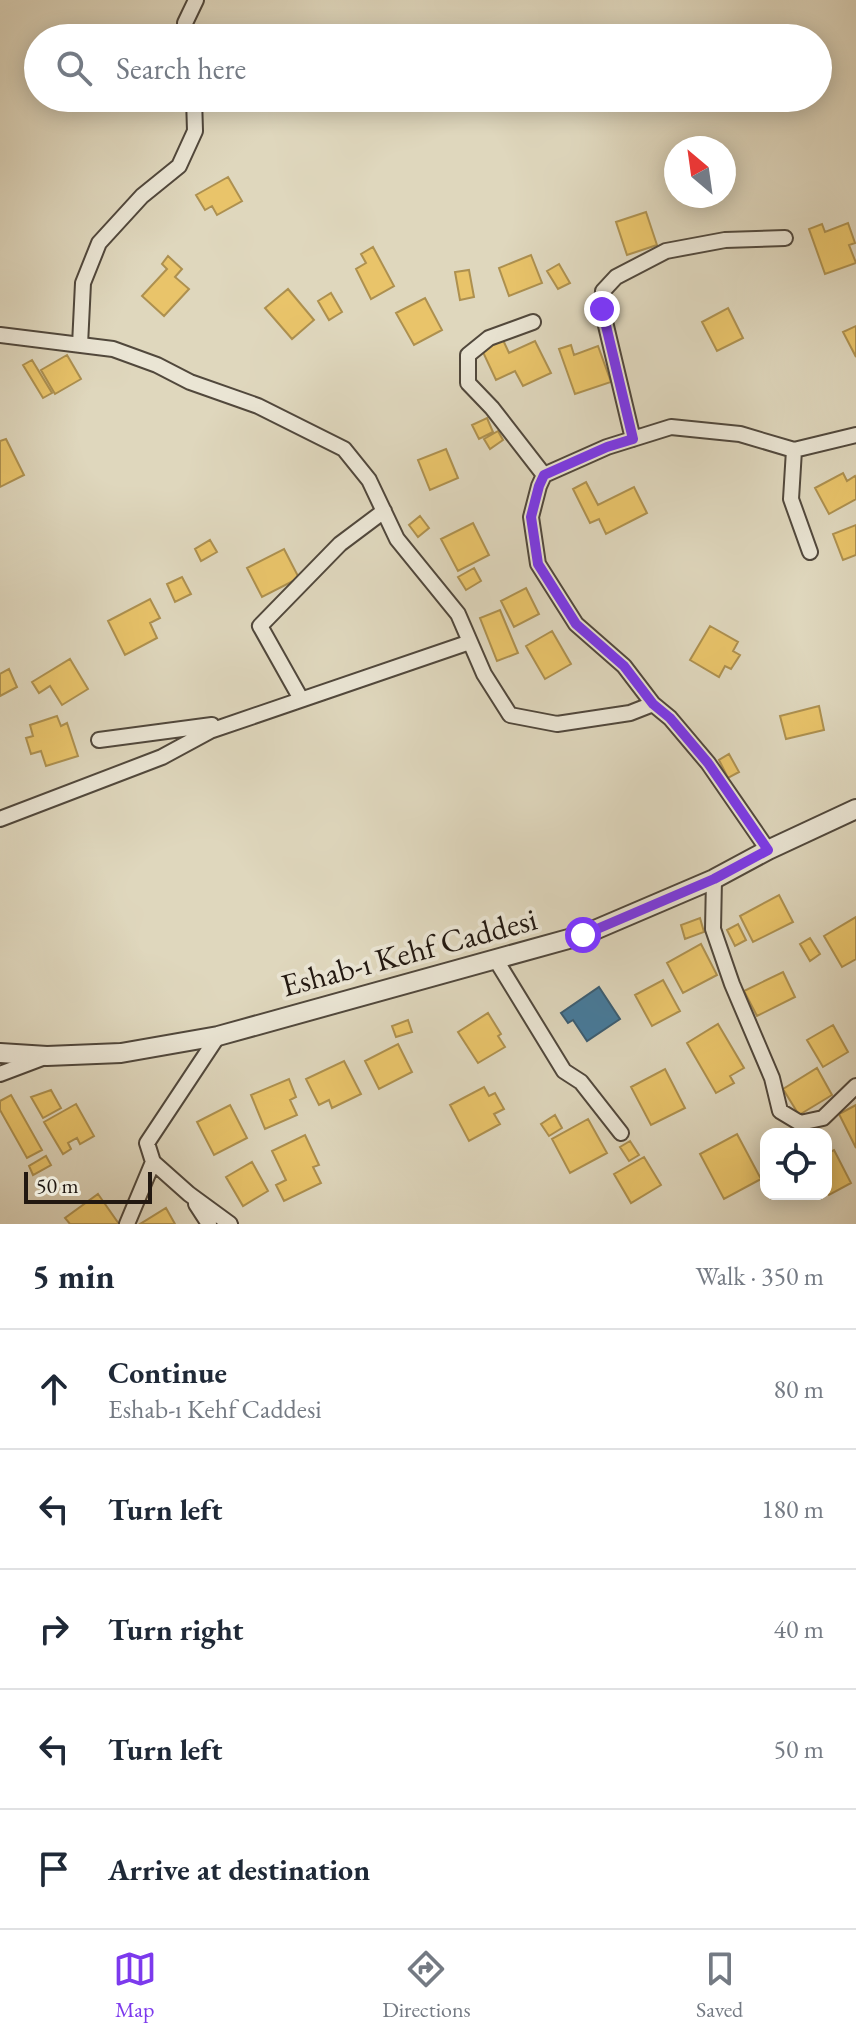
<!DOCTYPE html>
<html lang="en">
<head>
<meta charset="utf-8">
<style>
  :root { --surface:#fff; --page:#f6f6f7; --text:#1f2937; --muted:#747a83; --line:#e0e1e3; --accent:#7c3aed }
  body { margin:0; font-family:"EB Garamond",serif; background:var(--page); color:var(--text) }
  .controls { position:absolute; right:24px; bottom:24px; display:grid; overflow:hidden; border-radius:16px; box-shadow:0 4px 20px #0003 }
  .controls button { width:72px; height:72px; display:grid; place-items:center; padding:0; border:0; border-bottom:2px solid var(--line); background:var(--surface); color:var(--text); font:40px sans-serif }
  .compass { position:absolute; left:664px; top:136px; width:72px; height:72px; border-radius:50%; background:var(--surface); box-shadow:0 4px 20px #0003; rotate:331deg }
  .scale { position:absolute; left:24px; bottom:20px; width:128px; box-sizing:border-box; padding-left:8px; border:4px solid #221811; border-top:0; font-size:22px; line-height:28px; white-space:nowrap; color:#221811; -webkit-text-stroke:6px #eae5d4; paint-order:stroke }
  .stop { position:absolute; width:24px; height:24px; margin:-18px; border:6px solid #7c3aed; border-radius:50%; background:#fff }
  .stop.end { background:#7c3aed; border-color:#fff; box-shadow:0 2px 8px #0008 }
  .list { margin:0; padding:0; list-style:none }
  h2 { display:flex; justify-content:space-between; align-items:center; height:104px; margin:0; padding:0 32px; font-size:34px }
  h2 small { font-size:26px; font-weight:400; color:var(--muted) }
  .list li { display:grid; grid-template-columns:52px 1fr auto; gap:24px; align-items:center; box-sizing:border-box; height:120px; padding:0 32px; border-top:2px solid var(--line) }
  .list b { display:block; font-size:30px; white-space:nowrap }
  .list p { margin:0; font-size:26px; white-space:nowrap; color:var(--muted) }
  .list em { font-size:26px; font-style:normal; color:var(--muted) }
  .icon { flex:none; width:44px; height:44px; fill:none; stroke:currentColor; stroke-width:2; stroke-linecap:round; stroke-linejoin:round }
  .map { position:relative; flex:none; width:856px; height:1224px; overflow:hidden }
  .search { position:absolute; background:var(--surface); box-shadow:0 4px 20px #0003; left:24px; right:24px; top:24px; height:88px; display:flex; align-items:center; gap:20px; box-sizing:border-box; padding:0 28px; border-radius:44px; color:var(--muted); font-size:30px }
  .sheet { height:704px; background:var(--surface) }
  nav { display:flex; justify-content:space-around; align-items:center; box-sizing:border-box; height:112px; border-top:2px solid var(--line); background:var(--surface); font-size:22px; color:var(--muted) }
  nav a { display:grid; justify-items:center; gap:4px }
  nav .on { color:var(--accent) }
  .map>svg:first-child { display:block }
</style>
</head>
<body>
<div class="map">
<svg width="856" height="1224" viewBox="0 0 856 1224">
  <rect width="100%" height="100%" fill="#dfd7bd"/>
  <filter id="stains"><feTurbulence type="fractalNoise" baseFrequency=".0025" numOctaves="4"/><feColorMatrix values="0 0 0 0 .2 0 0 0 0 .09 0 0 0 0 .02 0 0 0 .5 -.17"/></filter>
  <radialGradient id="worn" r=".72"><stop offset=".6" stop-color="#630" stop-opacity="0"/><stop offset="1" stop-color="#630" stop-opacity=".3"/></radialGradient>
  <path fill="#e9c46a" stroke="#ad904f" stroke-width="2" d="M228,177L242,201L217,215L212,206L205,210L196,195Z
    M646,212L657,245L627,255L616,222Z
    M848,223L855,243L849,245L856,263L825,274L809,229L822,224L825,232Z
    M373,247L394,286L371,299L356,269L366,263L361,254Z
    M531,255L542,283L509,296L499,268Z
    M168,256L182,269L175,277L189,289L164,316L142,296L167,269L162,264Z
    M559,264L570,283L558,289L547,271Z
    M469,270L474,297L460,300L455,272Z
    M288,289L314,320L292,339L265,308Z
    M331,293L342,312L329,320L318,301Z
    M425,298L442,330L414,345L396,313Z
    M728,308L743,338L717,351L702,322Z
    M856,326V357L843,332Z
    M503,340L509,353L535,341L551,373L523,386L515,371L496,380L482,350Z
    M571,345L574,355L598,346L611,382L575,394L559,349Z
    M67,355L81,379L55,394L41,370Z
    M32,360L52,393L43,398L23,365Z
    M487,418L493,432L479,439L472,425Z
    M498,431L503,440L490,449L484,439Z
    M6,439L24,475L0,487V441Z
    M446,449L458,478L430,490L418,460Z
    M843,473L847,481L855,476L856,478V499L829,514L815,488Z
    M586,482L598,505L634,487L647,513L606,534L599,519L590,523L573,489Z
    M420,516L429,528L418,537L409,525Z
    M473,523L489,555L458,571L441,539Z
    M856,525V555L843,560L833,534Z
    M210,540L217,552L201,561L195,549Z
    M284,549L299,578L262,597L247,568Z
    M474,568L481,581L466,590L458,577Z
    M182,577L191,594L175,602L167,584Z
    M526,588L539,614L514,627L501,601Z
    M150,599L160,618L150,623L157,638L125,655L108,621Z
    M500,610L518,653L497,661L480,618Z
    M710,626L738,642L733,651L740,655L731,669L725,666L719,677L690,660Z
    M552,631L571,664L545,679L526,646Z
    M70,659L88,689L62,705L50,686L39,693L32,682Z
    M9,669L17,687L0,696V674Z
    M819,706L824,730L786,739L780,716Z
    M57,716L61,726L67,723L78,756L46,766L41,751L31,754L26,738L33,736L30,725Z
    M729,754L739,772L728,778L719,760Z
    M779,895L793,922L753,942L740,916Z
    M856,917V959L842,967L824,936Z
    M700,918L704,932L685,939L681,925Z
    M738,924L746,940L735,946L727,930Z
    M810,938L820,954L810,961L800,944Z
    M701,944L717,975L683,993L667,963Z
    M783,972L795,997L757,1016L744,991Z
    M663,980L680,1011L652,1026L635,995Z
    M488,1013L501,1034L498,1036L505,1047L478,1063L458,1032Z
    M408,1020L412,1032L396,1037L392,1026Z
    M718,1024L744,1068L730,1076L734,1083L716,1093L687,1043Z
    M833,1025L848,1052L823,1067L807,1040Z
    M398,1044L412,1072L379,1089L365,1061Z
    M344,1061L361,1094L332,1108L329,1100L319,1105L306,1079Z
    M817,1068L832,1095L799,1115L783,1089Z
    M665,1069L685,1108L651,1125L631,1087Z
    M289,1079L296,1097L290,1100L297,1115L265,1129L251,1095Z
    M484,1087L489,1096L495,1093L504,1109L494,1114L500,1124L469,1141L450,1105Z
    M51,1090L61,1108L43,1118L31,1097Z
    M11,1095L42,1150L27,1158L0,1110V1101Z
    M76,1104L94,1136L80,1144L77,1138L68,1143L71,1149L63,1154L44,1122Z
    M230,1105L247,1138L214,1155L197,1122Z
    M856,1105V1148L839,1114Z
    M555,1115L562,1128L549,1136L541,1124Z
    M588,1119L607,1153L570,1173L552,1139Z
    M737,1134L761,1179L724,1199L700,1154Z
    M305,1135L319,1165L313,1167L321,1183L284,1201L276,1185L286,1180L272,1151Z
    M630,1141L639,1155L629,1161L620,1147Z
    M834,1150L851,1183L829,1195L826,1189V1154Z
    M46,1156L51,1165L33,1175L29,1166Z
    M644,1157L661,1185L631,1203L614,1174Z
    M252,1162L268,1191L243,1206L226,1177Z
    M98,1194L119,1224H70L65,1218Z
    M166,1208L175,1224H140Z"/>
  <path fill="#457b9d" stroke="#3a5d73" stroke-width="2" d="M599,987L620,1019L587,1041L573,1020L568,1023L561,1013Z"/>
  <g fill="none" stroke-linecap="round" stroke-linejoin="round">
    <g stroke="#51483c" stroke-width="18">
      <path id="minor" d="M185,38V23L196,0
        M533,322L489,338L468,355V383L492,408L544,475
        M0,335L113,349L157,365L190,382L258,406L344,449L369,480L397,539L458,614L484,674L510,715L557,724L630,713L653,704
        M80,345L83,283L99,243L142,196L179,166L195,131L194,98
        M633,439L602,309L603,291L616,277L666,251L725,240L785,238
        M794,450L791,499L810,552
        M301,699L260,626L340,544L384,511
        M99,740L212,725
        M0,819L162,757L210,731L470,642
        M768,850L708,763L670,718L653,704L624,666L576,624L538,564L531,517L539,486L544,475L607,447L671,427L740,434L794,450L856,435
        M714,879L713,929L732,984L772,1078L780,1111L800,1123L823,1118L856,1086
        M496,960L564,1071L581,1082L621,1133
        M218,1036L147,1143L153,1162L189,1194L230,1224
        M0,1074L45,1057
        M196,1204L209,1224
        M127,1224L153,1162"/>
    </g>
    <g stroke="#51483c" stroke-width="22">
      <path id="tertiary" d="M0,1053L47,1056L121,1053L218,1036L583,935L714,879L768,850L856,809"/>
    </g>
    <use href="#minor" stroke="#eae5d4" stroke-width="14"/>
    <use href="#tertiary" stroke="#eae5d4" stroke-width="18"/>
  </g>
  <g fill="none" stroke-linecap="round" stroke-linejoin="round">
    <path stroke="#7c3aed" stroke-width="10" d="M583,935L714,879L768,850L708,763L670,718L653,704L624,666L576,624L538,564L531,517L539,486L544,475L607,447L633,439L602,309"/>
  </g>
  <g text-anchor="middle" stroke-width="8" stroke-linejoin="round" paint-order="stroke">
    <g font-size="32" fill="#221811" stroke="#eae5d4">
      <text transform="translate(409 952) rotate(-15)" y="11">Eshab-ı Kehf Caddesi</text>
    </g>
  </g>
  <rect width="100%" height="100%" filter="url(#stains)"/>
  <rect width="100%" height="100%" fill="url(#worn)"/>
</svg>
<div class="controls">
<button><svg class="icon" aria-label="locate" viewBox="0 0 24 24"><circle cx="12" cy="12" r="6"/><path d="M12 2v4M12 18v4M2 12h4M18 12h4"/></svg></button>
</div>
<svg class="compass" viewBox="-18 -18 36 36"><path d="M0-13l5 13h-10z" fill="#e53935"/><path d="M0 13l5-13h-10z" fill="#747a83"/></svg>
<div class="scale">50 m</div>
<div class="stop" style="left:583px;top:935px"></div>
<div class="stop end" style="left:602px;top:309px"></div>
<div class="search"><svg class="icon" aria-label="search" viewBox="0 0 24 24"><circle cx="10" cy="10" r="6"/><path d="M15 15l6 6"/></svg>Search here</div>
</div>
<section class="sheet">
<h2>5 min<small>Walk · 350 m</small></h2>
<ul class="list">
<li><svg class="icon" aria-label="ahead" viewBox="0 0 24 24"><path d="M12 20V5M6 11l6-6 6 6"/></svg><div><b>Continue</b><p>Eshab-ı Kehf Caddesi</p></div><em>80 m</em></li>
<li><svg class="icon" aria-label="left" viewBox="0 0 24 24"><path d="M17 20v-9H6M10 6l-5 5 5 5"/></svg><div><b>Turn left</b></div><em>180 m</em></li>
<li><svg class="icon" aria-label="right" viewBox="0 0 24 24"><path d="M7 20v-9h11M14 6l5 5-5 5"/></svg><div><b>Turn right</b></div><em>40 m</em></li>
<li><svg class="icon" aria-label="left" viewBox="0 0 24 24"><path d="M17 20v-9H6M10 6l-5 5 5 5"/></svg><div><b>Turn left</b></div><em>50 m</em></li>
<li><svg class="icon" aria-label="arrive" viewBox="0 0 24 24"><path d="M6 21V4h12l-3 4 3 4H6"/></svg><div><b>Arrive at destination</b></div></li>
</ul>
</section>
<nav>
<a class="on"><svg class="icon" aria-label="map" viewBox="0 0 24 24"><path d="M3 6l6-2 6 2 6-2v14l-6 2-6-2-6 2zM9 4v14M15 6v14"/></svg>Map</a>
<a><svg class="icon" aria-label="directions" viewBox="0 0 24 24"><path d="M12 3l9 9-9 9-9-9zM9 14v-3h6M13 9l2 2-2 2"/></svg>Directions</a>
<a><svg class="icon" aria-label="saved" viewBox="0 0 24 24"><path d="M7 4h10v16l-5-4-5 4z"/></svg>Saved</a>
</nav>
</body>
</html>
